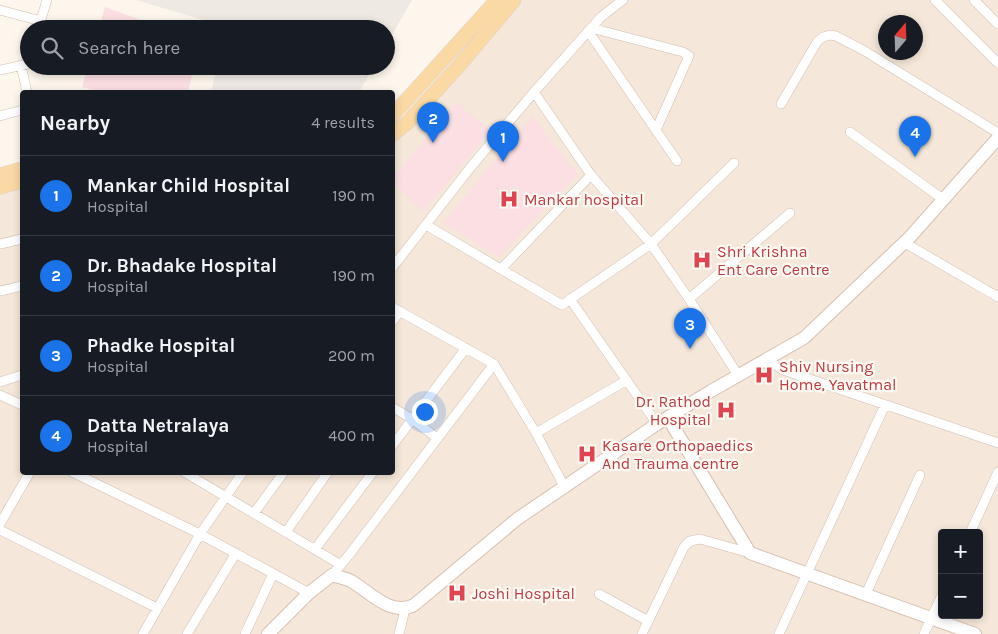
<!DOCTYPE html>
<html lang="en">
<head>
<meta charset="utf-8">
<style>
  :root { --surface:#171b24; --page:#242831; --text:#f1f3f6; --muted:#9ea1a6; --line:#363941; --accent:#1a73e8 }
  body { margin:0; font-family:Karla,sans-serif; background:var(--page); color:var(--text) }
  .controls { position:absolute; right:15px; bottom:15px; display:grid; overflow:hidden; border-radius:5px; box-shadow:0 2px 8px #0003 }
  .controls button { width:45px; height:45px; display:grid; place-items:center; padding:0; border:0; border-bottom:1px solid var(--line); background:var(--surface); color:var(--text); font:25px sans-serif }
  .compass { position:absolute; left:878px; top:15px; width:45px; height:45px; border-radius:50%; background:var(--surface); box-shadow:0 2px 8px #0003; rotate:19deg }
  .you { position:absolute; left:424px; top:411px; width:18px; height:18px; margin:-12px; border:4px solid #fff; border-radius:50%; background:#1a73e8; box-shadow:0 0 0 8px #1a73e833 }
  .badge { display:grid; place-items:center; width:32px; height:32px; border-radius:50%; background:var(--accent); color:#fff; font-size:16px; font-weight:700 }
  .pin { position:absolute; translate:-50% -41px; filter:drop-shadow(0 1px 2px #0008) }
  .pin::after { content:''; position:absolute; top:26px; width:18px; height:15px; background:inherit; clip-path:polygon(0 0,100% 0,50% 100%) }
  .list { margin:0; padding:0; list-style:none }
  h2 { display:flex; justify-content:space-between; align-items:center; height:65px; margin:0; padding:0 20px; font-size:21px }
  h2 small { font-size:16px; font-weight:400; color:var(--muted) }
  .list li { display:grid; grid-template-columns:32px 1fr auto; gap:15px; align-items:center; box-sizing:border-box; height:80px; padding:0 20px; border-top:1px solid var(--line) }
  .list b { display:block; font-size:19px; white-space:nowrap }
  .list p { margin:0; font-size:16px; white-space:nowrap; color:var(--muted) }
  .list em { font-size:16px; font-style:normal; color:var(--muted) }
  .icon { flex:none; width:28px; height:28px; fill:none; stroke:currentColor; stroke-width:2; stroke-linecap:round; stroke-linejoin:round }
  .map { position:relative; flex:none; width:998px; height:634px; overflow:hidden }
  .search { position:absolute; background:var(--surface); box-shadow:0 2px 8px #0003; left:20px; top:20px; width:375px; height:55px; display:flex; align-items:center; gap:12px; box-sizing:border-box; padding:0 18px; border-radius:28px; color:var(--muted); font-size:19px }
  .panel { position:absolute; background:var(--surface); box-shadow:0 2px 8px #0003; left:20px; top:90px; width:375px; height:385px; border-radius:5px }
  .map>svg:first-child { display:block }
</style>
</head>
<body>
<div class="map">
<svg width="998" height="634" viewBox="0 0 998 634">
  <rect width="100%" height="100%" fill="#fdf6ec"/>
  <path fill="#f5e8da" fill-rule="evenodd" d="M521,0H998V634H0V193L22,187V472H392L393,139ZM886,22H916V52H886ZM942,533H979V615H942Z"/>
  <path fill="#efe9e4" d="M136,0H412L386,45V29H227V27Z
    M217,66H374L359,92H211Z"/>
  <path fill="#fbdfe3" d="M105,7L166,29H99Z
    M88,66H194L188,92H101L82,87Z
    M457,102L490,131L423,212L393,182V177Z
    M532,116L578,174L499,257L443,223Z"/>
  <g fill="none" stroke-linecap="round" stroke-linejoin="round">
    <g stroke="#d1beb0" stroke-width="10">
      <path id="street" d="M935,0L998,63
        M974,0L998,24
        M0,10L41,21
        M591,28L683,52L689,56L656,130
        M38,29L47,0
        M588,31L677,161
        M21,65L27,92
        M0,70L28,64L29,62
        M781,104L817,42L823,37L830,35L836,36L863,50L998,133
        M0,116L22,110
        M850,132L944,200
        M734,163L651,244L689,299L738,375
        M426,225L562,305L651,244L591,175L534,92
        M905,243L998,297
        M0,244L22,239
        M392,268L470,168L534,92L601,17L623,0
        M501,269L591,175
        M0,291L22,286
        M570,299L657,424
        M689,299L790,213
        M392,307L494,364L536,433L565,488
        M392,322L400,311
        M766,359L783,370L998,443
        M0,382L22,375
        M0,395L22,405
        M392,407L412,419L437,438
        M536,433L627,380
        M392,446L466,348
        M72,472L200,534L309,593
        M184,472L341,565
        M254,513L284,472
        M0,524L30,472
        M0,530L157,608
        M286,532L328,472
        M970,533L998,472
        M315,549L373,472
        M332,575L349,555L494,364
        M599,594L648,621
        M865,596L920,475
        M143,634L200,534L243,472
        M187,634L236,553
        M245,634L273,574
        M399,634L405,609
        M642,634L684,547L690,541L700,539L750,553
        M779,634L885,405
        M924,634L942,595"/>
    </g>
    <g stroke="#d6c0b0" stroke-width="14">
      <path id="secondary" d="M668,418L750,553L975,634
        M268,634L309,593L332,575C338,577 345,578 351,581C370,592 391,617 414,605L517,519L657,424L711,391L804,338L910,237L998,138"/>
    </g>
    <g stroke="#dad1cd" stroke-width="15">
      <path id="primary" d="M392,116L497,0
        M392,135L407,123L462,62L514,0
        M0,175L22,169
        M0,187L22,181"/>
    </g>
    <use href="#street" stroke="#fff" stroke-width="9"/>
    <use href="#secondary" stroke="#fff" stroke-width="12"/>
    <use href="#primary" stroke="#fbd9a5" stroke-width="14"/>
  </g>
  <defs>
    <g id="hospital-bare" transform="scale(1.5)"><path d="M-5-5h3v3.5h4V-5h3V5h-3V1.5h-4V5h-3Z" fill="#e0444e" stroke="#fffaf3" stroke-width="2.5" paint-order="stroke"/></g>
  </defs>
  <g fill-rule="evenodd">
    <use href="#hospital-bare" x="509" y="199"/>
    <use href="#hospital-bare" x="702" y="260"/>
    <use href="#hospital-bare" x="764" y="375"/>
    <use href="#hospital-bare" x="726" y="410"/>
    <use href="#hospital-bare" x="587" y="454"/>
    <use href="#hospital-bare" x="457" y="593"/>
  </g>
  <g text-anchor="middle" stroke-width="4.5" stroke-linejoin="round" paint-order="stroke">
    <g font-size="16" fill="#be3a42" stroke="#fffaf3" text-anchor="start">
      <text x="524" y="205">Mankar hospital</text>
      <text x="717" y="257">Shri Krishna<tspan x="717" dy="18">Ent Care Centre</tspan></text>
      <text x="779" y="372">Shiv Nursing<tspan x="779" dy="18">Home, Yavatmal</tspan></text>
      <text x="711" y="407" text-anchor="end">Dr. Rathod<tspan x="711" dy="18">Hospital</tspan></text>
      <text x="602" y="451">Kasare Orthopaedics<tspan x="602" dy="18">And Trauma centre</tspan></text>
      <text x="472" y="599">Joshi Hospital</text>
    </g>
  </g>
</svg>
<div class="controls">
<button>+</button>
<button>−</button>
</div>
<svg class="compass" viewBox="-18 -18 36 36"><path d="M0-13l5 13h-10z" fill="#e53935"/><path d="M0 13l5-13h-10z" fill="#9ea1a6"/></svg>
<div class="you"></div>
<div class="pin badge" style="left:503px;top:162px">1</div>
<div class="pin badge" style="left:433px;top:143px">2</div>
<div class="pin badge" style="left:690px;top:349px">3</div>
<div class="pin badge" style="left:915px;top:157px">4</div>
<div class="search"><svg class="icon" aria-label="search" viewBox="0 0 24 24"><circle cx="10" cy="10" r="6"/><path d="M15 15l6 6"/></svg>Search here</div>
<section class="panel">
<h2>Nearby<small>4 results</small></h2>
<ul class="list">
<li><span class="badge">1</span><div><b>Mankar Child Hospital</b><p>Hospital</p></div><em>190 m</em></li>
<li><span class="badge">2</span><div><b>Dr. Bhadake Hospital</b><p>Hospital</p></div><em>190 m</em></li>
<li><span class="badge">3</span><div><b>Phadke Hospital</b><p>Hospital</p></div><em>200 m</em></li>
<li><span class="badge">4</span><div><b>Datta Netralaya</b><p>Hospital</p></div><em>400 m</em></li>
</ul>
</section>
</div>
</body>
</html>
